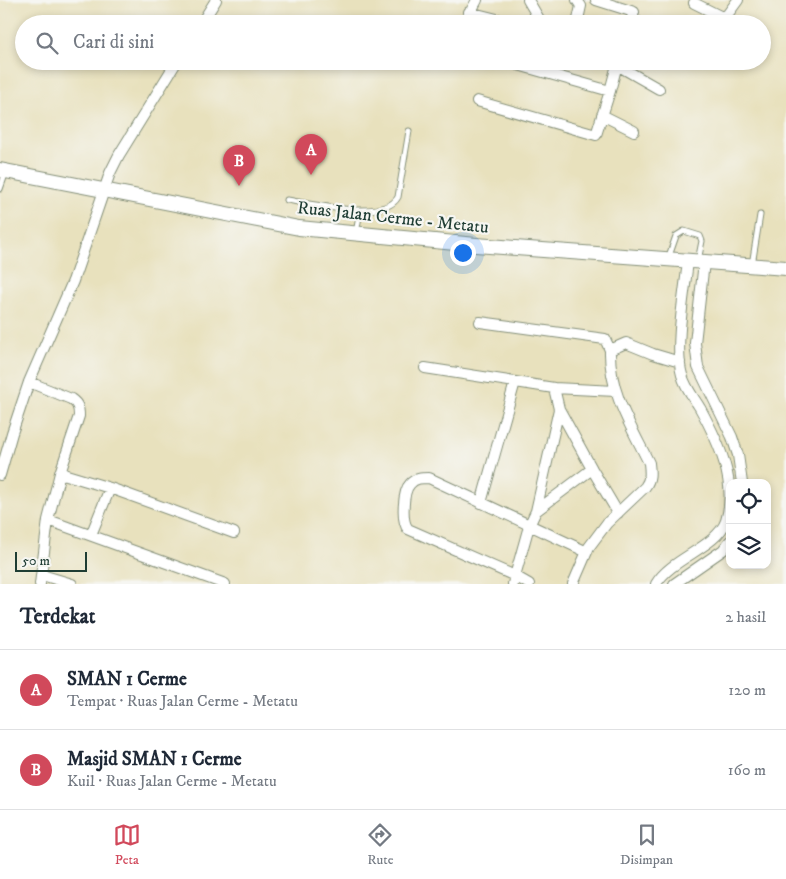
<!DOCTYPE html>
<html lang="id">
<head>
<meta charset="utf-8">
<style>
  :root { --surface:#fff; --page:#f6f6f7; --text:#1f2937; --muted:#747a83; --line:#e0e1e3; --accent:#d1495b }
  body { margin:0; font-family:"IM FELL DW Pica",serif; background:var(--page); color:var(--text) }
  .controls { position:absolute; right:15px; bottom:15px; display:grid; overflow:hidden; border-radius:10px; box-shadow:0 2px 8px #0003 }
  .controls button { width:45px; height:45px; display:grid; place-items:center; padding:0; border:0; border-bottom:1px solid var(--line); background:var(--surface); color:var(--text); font:25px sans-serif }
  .scale { position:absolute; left:15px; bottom:12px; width:72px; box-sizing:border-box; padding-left:5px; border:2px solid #1f3d34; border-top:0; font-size:14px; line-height:18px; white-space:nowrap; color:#1f3d34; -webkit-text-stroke:4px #f6f6f2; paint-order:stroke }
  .you { position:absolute; left:462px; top:252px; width:18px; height:18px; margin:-12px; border:4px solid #fff; border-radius:50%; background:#1a73e8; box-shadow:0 0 0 8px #1a73e833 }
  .badge { display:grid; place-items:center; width:32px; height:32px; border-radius:50%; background:var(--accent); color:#fff; font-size:16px; font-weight:700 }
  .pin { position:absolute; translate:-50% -41px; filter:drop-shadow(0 1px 2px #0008) }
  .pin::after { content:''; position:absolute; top:26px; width:18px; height:15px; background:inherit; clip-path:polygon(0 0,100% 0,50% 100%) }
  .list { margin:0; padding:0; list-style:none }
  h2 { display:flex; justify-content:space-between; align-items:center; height:65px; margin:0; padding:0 20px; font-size:21px }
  h2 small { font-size:16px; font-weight:400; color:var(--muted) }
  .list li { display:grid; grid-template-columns:32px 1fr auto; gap:15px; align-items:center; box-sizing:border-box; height:80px; padding:0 20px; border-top:1px solid var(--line) }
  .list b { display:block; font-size:19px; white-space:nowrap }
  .list p { margin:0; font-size:16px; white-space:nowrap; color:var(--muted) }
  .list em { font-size:16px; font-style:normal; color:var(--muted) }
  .icon { flex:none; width:28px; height:28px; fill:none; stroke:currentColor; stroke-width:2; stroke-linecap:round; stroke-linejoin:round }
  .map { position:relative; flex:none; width:786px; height:584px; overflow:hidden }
  .search { position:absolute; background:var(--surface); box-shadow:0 2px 8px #0003; left:15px; right:15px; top:15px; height:55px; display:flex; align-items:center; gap:12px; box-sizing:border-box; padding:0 18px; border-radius:28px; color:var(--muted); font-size:19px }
  .sheet { height:225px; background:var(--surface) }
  nav { display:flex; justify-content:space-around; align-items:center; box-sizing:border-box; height:70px; border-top:1px solid var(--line); background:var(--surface); font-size:14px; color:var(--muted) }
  nav a { display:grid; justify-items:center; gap:2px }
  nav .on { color:var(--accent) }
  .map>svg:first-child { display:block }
</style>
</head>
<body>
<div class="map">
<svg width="786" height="584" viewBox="0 0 786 584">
  <rect width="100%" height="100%" fill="#f6f6f2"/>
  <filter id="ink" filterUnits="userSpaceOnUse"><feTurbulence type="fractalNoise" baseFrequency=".02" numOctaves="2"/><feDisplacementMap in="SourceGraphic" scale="10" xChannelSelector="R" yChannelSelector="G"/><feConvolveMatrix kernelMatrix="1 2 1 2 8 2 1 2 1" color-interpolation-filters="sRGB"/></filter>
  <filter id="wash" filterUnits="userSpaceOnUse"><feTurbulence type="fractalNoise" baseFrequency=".0096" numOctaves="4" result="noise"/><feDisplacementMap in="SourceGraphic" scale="20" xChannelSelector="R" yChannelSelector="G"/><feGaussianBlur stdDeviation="1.12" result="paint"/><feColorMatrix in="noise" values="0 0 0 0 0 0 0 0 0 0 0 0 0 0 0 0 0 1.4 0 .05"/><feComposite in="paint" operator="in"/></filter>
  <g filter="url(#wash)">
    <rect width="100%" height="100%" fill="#e8e1bd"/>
  </g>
  <g filter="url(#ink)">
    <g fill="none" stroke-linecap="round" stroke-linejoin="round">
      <g stroke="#848f78" stroke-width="7">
        <path id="service" d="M0,189L6,172
          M287,200C312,204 385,222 398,197L409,131
          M356,233L360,211
          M668,259L676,236L684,231L700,236L702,241L698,261
          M752,265L760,215"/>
      </g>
      <g stroke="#848f78" stroke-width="12">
        <path id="minor" d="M528,0L542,24
          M596,0L634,12L630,24
          M694,3L722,17L727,15L738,0
          M469,12L516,24
          M632,18L641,24
          M201,24L216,0
          M464,24L477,0
          M577,24L581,6L577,0
          M504,61L610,91L618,61
          M617,65L659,89
          M477,101L596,135L610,91
          M602,115L634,131
          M704,262L695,343L698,367L732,437L738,455L742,483
          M480,322L605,339L610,350
          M425,368L554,388
          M29,382L71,399C78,404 79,408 79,416L60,473L48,520L40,584
          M559,409L592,469L618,513
          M60,473L110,488L234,533
          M0,475L12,433L29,382L73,281L110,173L119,155L177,61
          M481,503L515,382
          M536,511L592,469
          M48,520L225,584
          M91,535L110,488
          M587,552L429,478C422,478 415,478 410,484C403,491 401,521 408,529L515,576L529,526L536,511L559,409L554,388L616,391
          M42,575L72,584
          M513,584L515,576L529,584
          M573,584L589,547L607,523L645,487C651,479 650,472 649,463C631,426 609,392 610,350L626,343L653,354L680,362
          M656,584C671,558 717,547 726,521C738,482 718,441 700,408C694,398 685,387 682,375C674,348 685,290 688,261
          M674,584L723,550L730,541"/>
      </g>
      <g stroke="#848f78" stroke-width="16">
        <path id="secondary" d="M0,170L299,228L476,245L786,268"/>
      </g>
      <use href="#service" stroke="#fff" stroke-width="5"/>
      <use href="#minor" stroke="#fff" stroke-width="10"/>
      <use href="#secondary" stroke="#fff" stroke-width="14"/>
    </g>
  </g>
  <g text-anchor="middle" stroke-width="4.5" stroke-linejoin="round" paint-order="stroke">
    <g font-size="18" fill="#1f3d34" stroke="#f6f6f2">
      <text transform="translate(393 217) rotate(6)" y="6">Ruas Jalan Cerme - Metatu</text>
    </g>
  </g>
</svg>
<div class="controls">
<button><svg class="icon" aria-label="locate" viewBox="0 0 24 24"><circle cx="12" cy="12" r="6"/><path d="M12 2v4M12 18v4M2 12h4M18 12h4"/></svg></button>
<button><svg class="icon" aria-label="layers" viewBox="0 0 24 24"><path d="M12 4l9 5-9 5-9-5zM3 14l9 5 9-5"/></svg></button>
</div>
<div class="scale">50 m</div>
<div class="you"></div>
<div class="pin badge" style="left:311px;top:175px">A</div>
<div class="pin badge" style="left:239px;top:186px">B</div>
<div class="search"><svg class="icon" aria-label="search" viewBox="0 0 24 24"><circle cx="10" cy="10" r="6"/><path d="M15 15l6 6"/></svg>Cari di sini</div>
</div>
<section class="sheet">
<h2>Terdekat<small>2 hasil</small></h2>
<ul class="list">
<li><span class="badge">A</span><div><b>SMAN 1 Cerme</b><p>Tempat · Ruas Jalan Cerme - Metatu</p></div><em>120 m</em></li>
<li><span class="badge">B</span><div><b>Masjid SMAN 1 Cerme</b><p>Kuil · Ruas Jalan Cerme - Metatu</p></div><em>160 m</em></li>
</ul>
</section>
<nav>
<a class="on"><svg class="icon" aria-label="map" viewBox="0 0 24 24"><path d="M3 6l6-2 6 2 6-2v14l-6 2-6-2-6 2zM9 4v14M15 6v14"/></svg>Peta</a>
<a><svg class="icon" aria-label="directions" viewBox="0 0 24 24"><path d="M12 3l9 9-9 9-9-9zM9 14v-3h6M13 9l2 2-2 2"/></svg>Rute</a>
<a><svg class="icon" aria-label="saved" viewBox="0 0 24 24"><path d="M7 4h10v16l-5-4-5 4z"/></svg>Disimpan</a>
</nav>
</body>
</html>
